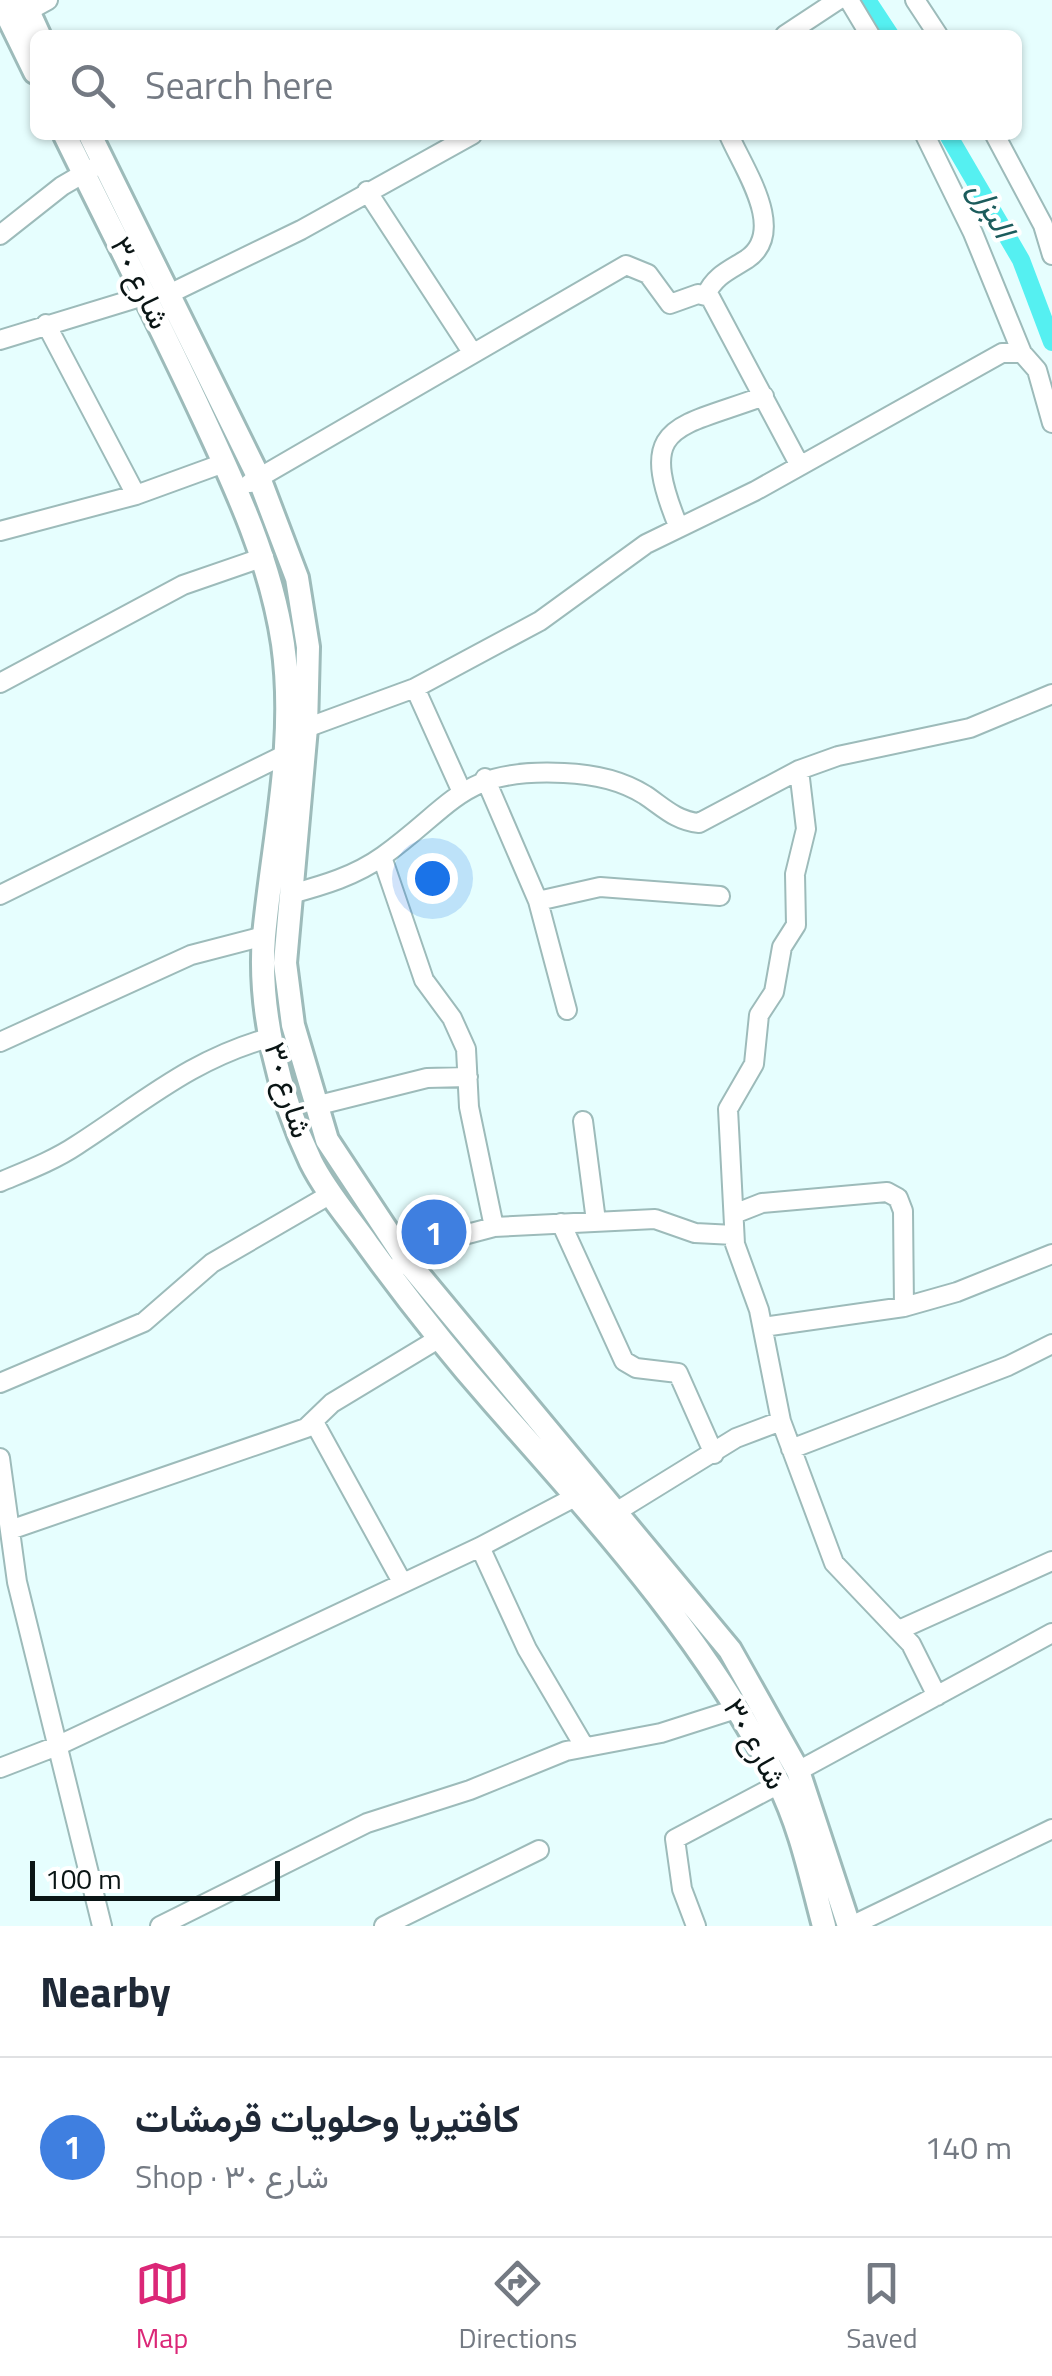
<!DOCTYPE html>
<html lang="en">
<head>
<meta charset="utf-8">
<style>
  :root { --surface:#fff; --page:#f6f6f7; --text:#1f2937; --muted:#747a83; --line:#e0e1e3; --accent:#db2777 }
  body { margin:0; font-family:"Titillium Web",Vazirmatn,sans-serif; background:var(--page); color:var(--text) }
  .scale { position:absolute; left:30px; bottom:25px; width:250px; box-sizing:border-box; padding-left:10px; border:5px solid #0a1515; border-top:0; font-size:28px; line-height:35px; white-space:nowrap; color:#0a1515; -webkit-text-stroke:8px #fff; paint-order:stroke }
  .you { position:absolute; left:432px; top:878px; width:35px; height:35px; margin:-25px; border:8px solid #fff; border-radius:50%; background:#1a73e8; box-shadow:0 0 0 15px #1a73e833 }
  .badge { display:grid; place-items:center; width:65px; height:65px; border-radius:50%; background:var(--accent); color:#fff; font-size:32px; font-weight:700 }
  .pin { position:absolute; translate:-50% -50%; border:5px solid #fff; box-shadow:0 2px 10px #0006 }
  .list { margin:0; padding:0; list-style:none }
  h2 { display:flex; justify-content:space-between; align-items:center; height:130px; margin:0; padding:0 40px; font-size:42px }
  h2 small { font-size:32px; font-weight:400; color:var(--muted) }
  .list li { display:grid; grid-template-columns:65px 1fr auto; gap:30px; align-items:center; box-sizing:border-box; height:180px; padding:0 40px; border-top:2px solid var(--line) }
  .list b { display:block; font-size:38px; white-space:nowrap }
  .list p { margin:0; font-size:32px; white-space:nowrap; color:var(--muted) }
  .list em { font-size:32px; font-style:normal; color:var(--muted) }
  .icon { flex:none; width:55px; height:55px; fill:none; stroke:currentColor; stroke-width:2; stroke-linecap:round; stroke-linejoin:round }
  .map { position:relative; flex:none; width:1052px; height:1926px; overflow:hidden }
  .search { position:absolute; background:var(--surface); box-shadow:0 2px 8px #0004; left:30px; right:30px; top:30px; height:110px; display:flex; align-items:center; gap:25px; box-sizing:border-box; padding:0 35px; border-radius:15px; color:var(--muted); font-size:38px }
  .sheet { height:310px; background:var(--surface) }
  nav { display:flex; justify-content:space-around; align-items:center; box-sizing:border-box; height:140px; border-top:2px solid var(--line); background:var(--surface); font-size:28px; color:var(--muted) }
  nav a { display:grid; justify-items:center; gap:5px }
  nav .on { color:var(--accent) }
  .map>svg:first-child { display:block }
</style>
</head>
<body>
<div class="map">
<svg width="1052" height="1926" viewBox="0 0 1052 1926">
  <rect width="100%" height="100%" fill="#e6fefe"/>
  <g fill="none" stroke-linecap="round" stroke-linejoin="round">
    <path stroke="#55f0f1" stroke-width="18" d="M867,0L890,35
      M948,135L1021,260L1052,342"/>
    <g stroke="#9dbbba" stroke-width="22">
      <path id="minor" d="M849,0L870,35
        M915,0L938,35
        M28,11L48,0
        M785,35L838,0
        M925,135L973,233L1022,353L1037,370L1052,423
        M995,135L1043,225L1052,255
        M367,191L472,352
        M0,235L62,186L93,168
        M169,294L301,230L472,135
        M706,295C715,275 730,270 747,259C788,231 743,168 729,135
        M46,324L136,495
        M0,340L147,295
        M250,483L626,265L648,274L670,304L698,294L710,297L799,464
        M679,528C635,422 675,429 764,396
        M0,531L136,495L224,463
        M0,683L183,585L264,557
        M415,688L461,790
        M306,728L415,688L540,621L646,544L755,491L1002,353H1022
        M799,770L806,829L795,874L796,925L782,947L774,992L759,1015L754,1064L728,1109L735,1244L759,1310L781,1421L834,1563L911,1644L937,1696
        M485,778L538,901L567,1010
        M382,857L424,980L452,1018L466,1049L469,1107L494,1227
        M291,894C324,885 355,876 383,856C456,803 462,768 564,773C592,774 621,780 645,795C663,807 676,821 699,823L799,770L838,756L970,728L1052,694
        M0,895L286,754
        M538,901L600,887L720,896
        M0,1042L191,955L264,936
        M315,1106L427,1078L468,1077
        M583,1121L596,1221
        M0,1182C26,1171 53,1161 77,1145C144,1102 191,1059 272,1037
        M734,1214L762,1203L887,1192L898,1198L903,1211L904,1307
        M561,1223L624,1361L636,1368L678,1373L714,1454
        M397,1267L441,1241L494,1227L655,1219L695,1233L734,1235
        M763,1327L904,1307L957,1292L1052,1254
        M0,1383L144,1322L212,1263L331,1194
        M314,1422L402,1582
        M791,1449L1008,1366L1052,1344
        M0,1458L17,1582L102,1926
        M616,1512L736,1438L781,1421
        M10,1530L306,1428L332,1403L438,1339
        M480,1547L527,1649L584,1746
        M899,1630L1052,1561
        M0,1768L57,1746L480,1547L573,1498
        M798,1771L1052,1633
        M160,1926L367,1823L470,1790L566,1751L661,1733L736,1709
        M384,1926L539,1850
        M696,1926L682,1889L675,1839L779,1784
        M851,1926L1052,1829"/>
    </g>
    <g stroke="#9dbbba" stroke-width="28">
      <path id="tertiary" d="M0,0L35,72
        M23,0L39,35
        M65,135C111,229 159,322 203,417C237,490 271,563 283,644C297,743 273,839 264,936C258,1010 279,1095 311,1162C326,1192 349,1218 368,1245C408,1300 449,1352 494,1403C598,1521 707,1640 778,1782C801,1827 811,1878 824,1926
        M90,135L259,478L297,578L308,647L306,728L285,963L293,1025L327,1140L407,1261L730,1650L798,1771L849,1926"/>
    </g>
    <use href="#minor" stroke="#fff" stroke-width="18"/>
    <use href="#tertiary" stroke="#fff" stroke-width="22"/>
  </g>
  <g text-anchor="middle" stroke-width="8" stroke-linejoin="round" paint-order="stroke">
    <g font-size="30" fill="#0a1515" stroke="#fff">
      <text transform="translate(140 283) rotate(64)" y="10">شارع ٣٠</text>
      <text transform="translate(288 1090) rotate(73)" y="10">شارع ٣٠</text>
      <text transform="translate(755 1744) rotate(61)" y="10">شارع ٣٠</text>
    </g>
    <g font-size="32" font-style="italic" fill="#1c5c5c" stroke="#fff">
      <text transform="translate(992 209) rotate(60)" y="11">البزل</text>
    </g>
  </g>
</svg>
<div class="scale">100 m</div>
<div class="you"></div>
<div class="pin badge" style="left:434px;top:1232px;background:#3f7fe0">1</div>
<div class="search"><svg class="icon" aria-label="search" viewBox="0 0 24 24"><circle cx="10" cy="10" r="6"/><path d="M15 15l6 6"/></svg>Search here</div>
</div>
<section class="sheet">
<h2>Nearby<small></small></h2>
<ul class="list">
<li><span class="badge" style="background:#3f7fe0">1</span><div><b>كافتيريا وحلويات قرمشات</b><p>Shop · شارع ٣٠</p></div><em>140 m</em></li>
</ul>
</section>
<nav>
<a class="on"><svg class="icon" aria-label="map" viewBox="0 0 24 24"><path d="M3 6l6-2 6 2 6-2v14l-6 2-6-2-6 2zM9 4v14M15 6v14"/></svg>Map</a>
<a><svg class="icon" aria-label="directions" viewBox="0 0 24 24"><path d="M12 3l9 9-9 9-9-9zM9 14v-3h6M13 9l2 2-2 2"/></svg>Directions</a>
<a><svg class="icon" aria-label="saved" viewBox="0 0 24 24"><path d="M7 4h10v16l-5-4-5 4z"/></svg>Saved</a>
</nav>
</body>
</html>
